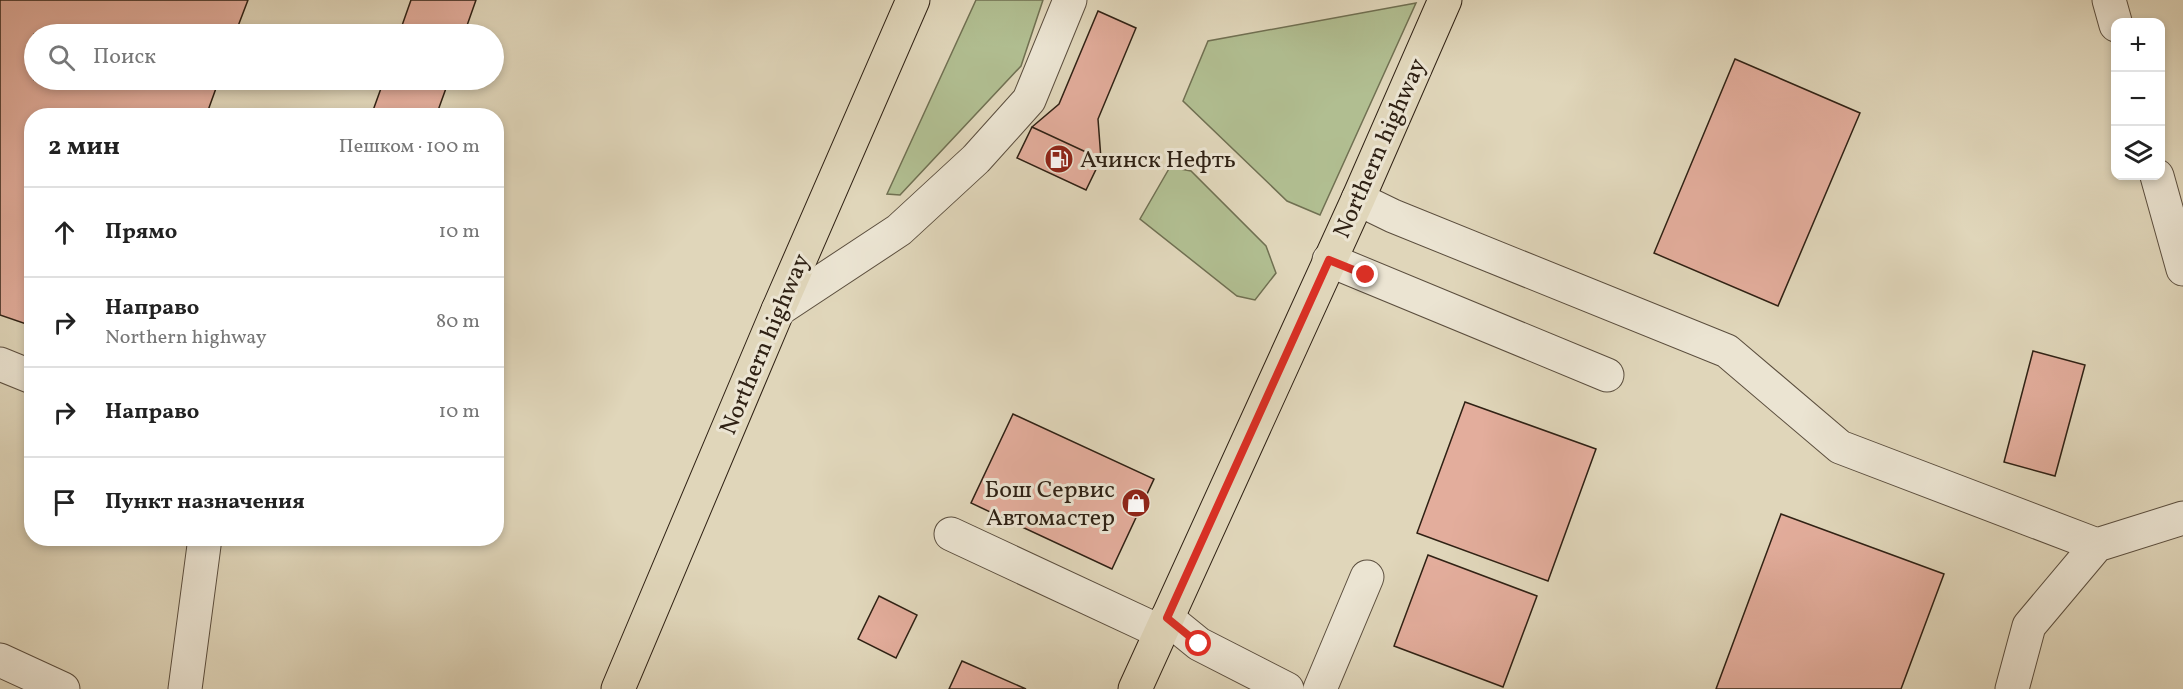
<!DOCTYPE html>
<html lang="ru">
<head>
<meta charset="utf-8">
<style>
  :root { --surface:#fff; --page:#f2f2f2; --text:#222; --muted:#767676; --line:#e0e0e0 }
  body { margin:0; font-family:Vollkorn,serif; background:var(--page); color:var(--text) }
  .controls { position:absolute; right:18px; top:18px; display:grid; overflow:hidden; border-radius:12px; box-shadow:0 3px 9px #0003 }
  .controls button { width:54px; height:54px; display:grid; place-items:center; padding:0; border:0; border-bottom:2px solid var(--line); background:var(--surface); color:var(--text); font:30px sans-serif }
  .stop { position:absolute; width:18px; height:18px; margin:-14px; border:4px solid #d93025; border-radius:50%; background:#fff }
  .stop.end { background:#d93025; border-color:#fff; box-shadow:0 2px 6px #0008 }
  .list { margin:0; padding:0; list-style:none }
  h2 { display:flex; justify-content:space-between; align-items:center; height:78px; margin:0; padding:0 24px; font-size:26px }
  h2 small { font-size:20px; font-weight:400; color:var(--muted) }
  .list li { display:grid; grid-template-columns:39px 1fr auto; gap:18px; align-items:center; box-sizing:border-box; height:90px; padding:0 24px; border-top:2px solid var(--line) }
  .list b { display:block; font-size:22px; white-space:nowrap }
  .list p { margin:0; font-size:20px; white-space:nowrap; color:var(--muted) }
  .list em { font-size:20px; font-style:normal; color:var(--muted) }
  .icon { flex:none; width:33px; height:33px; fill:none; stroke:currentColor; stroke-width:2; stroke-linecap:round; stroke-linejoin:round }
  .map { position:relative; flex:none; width:2183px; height:689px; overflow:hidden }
  .search { position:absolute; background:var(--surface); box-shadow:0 3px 9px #0003; left:24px; top:24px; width:480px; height:66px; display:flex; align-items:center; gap:15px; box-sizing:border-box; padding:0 21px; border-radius:33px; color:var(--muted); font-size:22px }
  .panel { position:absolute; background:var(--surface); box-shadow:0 3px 9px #0003; left:24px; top:108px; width:480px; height:438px; border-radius:24px }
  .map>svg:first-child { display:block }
</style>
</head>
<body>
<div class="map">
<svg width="2183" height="689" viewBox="0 0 2183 689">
  <rect width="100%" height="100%" fill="#e0d6ba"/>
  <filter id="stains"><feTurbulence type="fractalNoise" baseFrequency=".00333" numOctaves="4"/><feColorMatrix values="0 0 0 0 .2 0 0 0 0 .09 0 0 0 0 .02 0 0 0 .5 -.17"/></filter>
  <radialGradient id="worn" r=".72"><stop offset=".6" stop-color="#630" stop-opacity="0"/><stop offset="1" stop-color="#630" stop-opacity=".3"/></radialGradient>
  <path fill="#b1be91" stroke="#707052" stroke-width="1.5" d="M976,0H1043L1021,66L900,195L887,194Z
    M1416,3L1320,215L1287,201L1183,101L1208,41Z
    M1170,167L1191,171L1266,246L1276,273L1255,300L1237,296L1140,219Z"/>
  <path fill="#e3ad9c" stroke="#2f2114" stroke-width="1.5" d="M0,0H248L235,34H34V80H219L206,116H32V326L0,315Z
    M411,0H476L464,34H399Z
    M1098,11L1136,28L1098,119L1101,159L1032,127L1059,104Z
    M1735,59L1860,113L1778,306L1654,253Z
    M384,80H449L436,116H371Z
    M1032,127L1101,159L1086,190L1017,158Z
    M2033,351L2085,365L2055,476L2004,462Z
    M1465,402L1596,449L1548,581L1417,533Z
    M1013,414L1154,479L1112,569L971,503Z
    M1781,514L1944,574L1901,689H1716Z
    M1428,555L1537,596L1503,687L1394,646Z
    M879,596L917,615L896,658L858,639Z
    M962,661L1026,689H949Z"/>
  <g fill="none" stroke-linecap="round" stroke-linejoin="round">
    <g stroke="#5b4e3e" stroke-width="35">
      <path id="minor" d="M2109,0L2116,25
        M2157,176L2183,269
        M1358,199L1393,216L1727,351L1840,447L2097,545
        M1329,260L1607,375
        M778,310L899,230L976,159L1029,100L1070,0
        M0,364L32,377
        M951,534L1161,632
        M1167,618L1199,644L1287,689
        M0,660L63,689
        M185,689L205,538
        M1320,689L1367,577
        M2012,689L2029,626L2097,545L2183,518"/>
    </g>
    <g stroke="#2f2114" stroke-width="35">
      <path id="major" d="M618,689L778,310L913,0
        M1135,689L1358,199L1445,0"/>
    </g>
    <use href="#minor" stroke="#ebe4d2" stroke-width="33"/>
    <use href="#major" stroke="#e0d6ba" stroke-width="33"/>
  </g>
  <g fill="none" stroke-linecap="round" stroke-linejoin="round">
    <path stroke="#d93025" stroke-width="8" d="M1199,644L1167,618L1329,260L1366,275"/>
  </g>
  <defs>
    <g id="fuel-disc" transform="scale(1.5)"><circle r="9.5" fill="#8f2418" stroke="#ebe4d2"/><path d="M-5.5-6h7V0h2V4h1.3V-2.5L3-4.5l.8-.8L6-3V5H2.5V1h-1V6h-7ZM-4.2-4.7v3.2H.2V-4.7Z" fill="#fff"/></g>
    <g id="shop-disc" transform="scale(1.5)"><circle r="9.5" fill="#8f2418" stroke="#ebe4d2"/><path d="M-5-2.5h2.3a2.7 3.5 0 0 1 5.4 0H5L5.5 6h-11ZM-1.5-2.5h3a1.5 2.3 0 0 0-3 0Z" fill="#fff"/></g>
  </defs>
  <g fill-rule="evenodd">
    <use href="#fuel-disc" x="1059" y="159"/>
    <use href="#shop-disc" x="1136" y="503"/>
  </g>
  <g text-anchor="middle" stroke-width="6" stroke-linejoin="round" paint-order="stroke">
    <g font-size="24" fill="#2f2114" stroke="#ebe4d2">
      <text transform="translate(1379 148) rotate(-66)" y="8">Northern highway</text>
      <text transform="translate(764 344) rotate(-67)" y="8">Northern highway</text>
    </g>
    <g font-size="24" fill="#2f2114" stroke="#ebe4d2" text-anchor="start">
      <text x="1080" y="167">Ачинск Нефть</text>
      <text x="1115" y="497" text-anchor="end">Бош Сервис<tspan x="1115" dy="28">Автомастер</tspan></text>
    </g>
  </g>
  <rect width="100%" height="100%" filter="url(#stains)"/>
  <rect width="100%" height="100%" fill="url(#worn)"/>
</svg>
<div class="controls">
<button>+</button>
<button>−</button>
<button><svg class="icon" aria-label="layers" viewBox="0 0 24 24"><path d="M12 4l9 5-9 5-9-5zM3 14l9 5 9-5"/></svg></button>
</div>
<div class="stop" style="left:1199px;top:644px"></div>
<div class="stop end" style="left:1366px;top:275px"></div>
<div class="search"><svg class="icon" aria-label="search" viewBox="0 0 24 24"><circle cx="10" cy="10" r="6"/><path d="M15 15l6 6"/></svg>Поиск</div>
<section class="panel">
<h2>2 мин<small>Пешком · 100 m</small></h2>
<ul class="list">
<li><svg class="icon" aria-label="ahead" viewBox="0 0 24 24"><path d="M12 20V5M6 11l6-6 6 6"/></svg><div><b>Прямо</b></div><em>10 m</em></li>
<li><svg class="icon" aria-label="right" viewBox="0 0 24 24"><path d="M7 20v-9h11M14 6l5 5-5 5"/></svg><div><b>Направо</b><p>Northern highway</p></div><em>80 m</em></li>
<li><svg class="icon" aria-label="right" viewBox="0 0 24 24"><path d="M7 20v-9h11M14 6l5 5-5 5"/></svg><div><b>Направо</b></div><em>10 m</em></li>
<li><svg class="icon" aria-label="arrive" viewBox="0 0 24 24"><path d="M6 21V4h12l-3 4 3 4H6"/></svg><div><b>Пункт назначения</b></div></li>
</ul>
</section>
</div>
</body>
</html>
